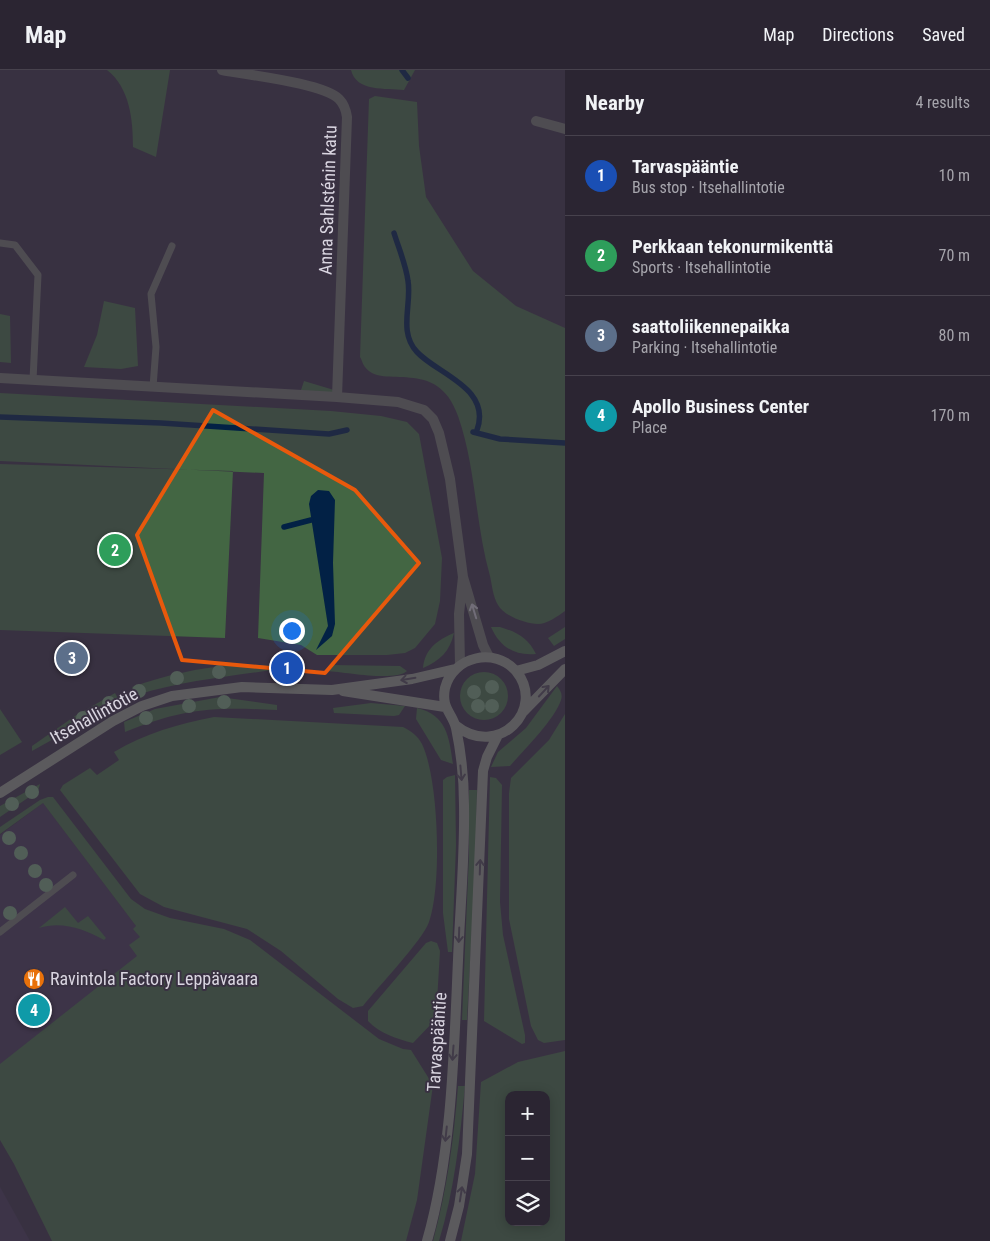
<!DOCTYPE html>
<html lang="en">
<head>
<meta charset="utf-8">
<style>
  :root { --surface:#2b2532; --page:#37313e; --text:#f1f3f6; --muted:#a6a5ac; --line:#47424d; --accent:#f2a07f }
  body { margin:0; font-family:"Roboto Condensed",sans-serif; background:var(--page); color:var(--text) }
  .controls { position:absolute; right:15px; bottom:15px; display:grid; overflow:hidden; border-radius:10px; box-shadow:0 2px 12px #0003 }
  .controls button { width:45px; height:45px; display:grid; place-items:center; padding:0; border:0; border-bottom:1px solid var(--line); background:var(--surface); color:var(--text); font:25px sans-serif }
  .you { position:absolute; left:291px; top:560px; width:18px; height:18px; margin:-12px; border:4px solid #fff; border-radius:50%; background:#1a73e8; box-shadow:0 0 0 8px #1a73e833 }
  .badge { display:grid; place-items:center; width:32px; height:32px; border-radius:50%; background:var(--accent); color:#fff; font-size:16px; font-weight:700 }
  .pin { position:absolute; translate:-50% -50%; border:2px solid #fff; box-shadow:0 1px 5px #0006 }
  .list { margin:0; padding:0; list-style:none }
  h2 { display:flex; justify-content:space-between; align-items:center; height:65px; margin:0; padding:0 20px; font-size:21px }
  h2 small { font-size:16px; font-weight:400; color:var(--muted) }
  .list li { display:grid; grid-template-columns:32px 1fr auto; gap:15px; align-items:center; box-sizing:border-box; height:80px; padding:0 20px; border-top:1px solid var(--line) }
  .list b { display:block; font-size:19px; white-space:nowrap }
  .list p { margin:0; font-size:16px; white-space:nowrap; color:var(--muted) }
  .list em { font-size:16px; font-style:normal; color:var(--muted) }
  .icon { flex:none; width:28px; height:28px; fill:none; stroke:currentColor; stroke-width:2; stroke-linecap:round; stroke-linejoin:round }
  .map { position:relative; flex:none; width:565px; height:1171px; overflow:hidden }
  header { display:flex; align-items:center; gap:30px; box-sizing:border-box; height:70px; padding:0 25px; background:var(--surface); border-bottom:1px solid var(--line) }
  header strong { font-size:24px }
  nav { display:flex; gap:28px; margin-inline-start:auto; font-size:18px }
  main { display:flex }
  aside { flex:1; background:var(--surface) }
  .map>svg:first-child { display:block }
</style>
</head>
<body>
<header>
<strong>Map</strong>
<nav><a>Map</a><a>Directions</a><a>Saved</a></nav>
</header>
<main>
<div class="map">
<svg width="565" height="1171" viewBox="0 0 565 1171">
  <rect width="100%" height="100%" fill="#393142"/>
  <path fill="#433950" d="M43,733L136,856L178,903L0,1052V765Z
    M0,1117L30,1171H0Z"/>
  <path fill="#436643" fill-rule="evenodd" d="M107,0H170L156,87L133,77C133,50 130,18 107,0Z
    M351,0H415L404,20C386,18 356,22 351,0Z
    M375,26L417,32L419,76L426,127L473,201L516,236L565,258V541C558,546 547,554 538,554C526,554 504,546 498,535C493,527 492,515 490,506C475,453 476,397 458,346C437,285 382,321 365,297C363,295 362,290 360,287L369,29Z
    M104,231L135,238L138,296L121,299L84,297L97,265Z
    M0,244L10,246L11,293L0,292Z
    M304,311L334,320V325L300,323Z
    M0,323L331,341L381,346L407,352L419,364L442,488L440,531L435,554L415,578L405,583L387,585H317L301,575L258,568L264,403L0,391Z
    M0,394L233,401L225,568L0,560Z
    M500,557C517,562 528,568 536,584C514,586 500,577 491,557Z
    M565,557V569L554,576L548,568Z
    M454,563C450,581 440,591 423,598C425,579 437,570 454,563Z
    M234,595L272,596V600C226,607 182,611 137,625L132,617C166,605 198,598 234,595Z
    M330,595L400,596L407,601C395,612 345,602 327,601Z
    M460 626a24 24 0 1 1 48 0a24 24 0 1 1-48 0Z
    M557,616C560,620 563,624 561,630C555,649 524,680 510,696L491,697L498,682L526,658Z
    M115,623L120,632L32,681V676L75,646Z
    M220,627L277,635V640C214,637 184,638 125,662L124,652L155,639Z
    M371,633L405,636L399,645L394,646L334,643L333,638Z
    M417,638C447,645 449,667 453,694L441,690L416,649Z
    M0,639L22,672L0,685Z
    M565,644V970L544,973L538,970L531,956L509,849V723L511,708L549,670Z
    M214,647L403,657C411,661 418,666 422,674C439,709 442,816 429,852C423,870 377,918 363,936L353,938L338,929L281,881L247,859L164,837L140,824L60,720L63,715L90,698L97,705L119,690L114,682C146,663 178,654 214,647Z
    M455,705L456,775L452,882H448L443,843V710L447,707Z
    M490,707L496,708L502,715L500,832L503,865L525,965V973L522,974L484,951Z
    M40,714L38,721L0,747V736Z
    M469,720H477L476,784L467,950H462L469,784Z
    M48,727H53L131,829L145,839L170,848L224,859L250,870L379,969L403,979L411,980L433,1015L417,1130L406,1171H52L14,1094L0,1070V994L137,886L129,875L140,867L133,859L136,856L43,733L0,764V757L40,730Z
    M65,837L78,853L88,846L106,868L104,870C84,859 62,851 39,858Z
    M431,871L437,873L440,881L436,949L413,973C397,969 379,963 368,951V941L426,873Z
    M565,981V1171H461L475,1104L481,1012L518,992ZM509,1025H546V1152H509Z
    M458,1016H465C460,1069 454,1121 439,1171H433C447,1120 454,1068 458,1016Z"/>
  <path fill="#022145" d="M318,420L329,421L335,430L333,493L335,554L332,566L316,580L328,556L309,434L311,426Z"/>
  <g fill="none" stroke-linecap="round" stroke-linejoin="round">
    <path stroke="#022145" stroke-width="5.5" d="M402,0L408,8
      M394,163C399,179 406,195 408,211C412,234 398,262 417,282C437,304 492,318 477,360
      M0,347L161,353L329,364L347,360
      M473,362L500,369L565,373
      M284,457L311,450"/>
    <path stroke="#696d65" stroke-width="7" d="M0,173L15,175L38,205L33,310
      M153,317L156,277L151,224L172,176
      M0,862L73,805"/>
    <path stroke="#696d65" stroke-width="10" d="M222,0C247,5 323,13 339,29C344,34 346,40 347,47L337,327
      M536,51L565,59
      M0,308L337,327L398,332L424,340L433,349L439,363L450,409L463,507
      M460,595L459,544L463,507L483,575L489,587"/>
    <path stroke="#868d7f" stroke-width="10" d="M516,601L538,595L565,581
      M343,621L445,637
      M523,642L565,599
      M0,723L113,651L142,636L172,626L242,617L332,620L412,609L455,599
      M427,1171C452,1084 454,980 458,890C460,838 465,786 464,735C464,710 461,682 456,658C452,642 441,639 445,618C453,586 495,577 516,601C547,639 498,690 455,655
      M450,1171L459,1136L467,1084L483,701L487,687L498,665"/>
  </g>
  <g fill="#6f9472">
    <circle cx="219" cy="602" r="7"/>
    <circle cx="177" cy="608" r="7"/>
    <circle cx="492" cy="617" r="7"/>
    <circle cx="139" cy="621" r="7"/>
    <circle cx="474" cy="622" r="7"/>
    <circle cx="224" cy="632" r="7"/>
    <circle cx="109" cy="633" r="7"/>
    <circle cx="189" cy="636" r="7"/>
    <circle cx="478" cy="636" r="7"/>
    <circle cx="492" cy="636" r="7"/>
    <circle cx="83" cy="648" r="7"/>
    <circle cx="146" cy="648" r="7"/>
    <circle cx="32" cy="722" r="7"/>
    <circle cx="12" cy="734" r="7"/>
    <circle cx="9" cy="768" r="7"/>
    <circle cx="21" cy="783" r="7"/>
    <circle cx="35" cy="801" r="7"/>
    <circle cx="46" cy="815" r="7"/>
    <circle cx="10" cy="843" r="7"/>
  </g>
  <defs><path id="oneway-shaft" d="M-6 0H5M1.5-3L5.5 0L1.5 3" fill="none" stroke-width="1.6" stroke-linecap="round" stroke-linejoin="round" transform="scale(1.25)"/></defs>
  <use stroke="#b7b6bb" href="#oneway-shaft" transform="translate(474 541) rotate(-107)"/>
  <g stroke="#4c4851">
    <use href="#oneway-shaft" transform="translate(408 609) rotate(171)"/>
    <use href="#oneway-shaft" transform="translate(544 621) rotate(-47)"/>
    <use href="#oneway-shaft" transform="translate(461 703) rotate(85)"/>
    <use href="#oneway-shaft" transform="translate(480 797) rotate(-88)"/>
    <use href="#oneway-shaft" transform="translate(459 865) rotate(92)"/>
    <use href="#oneway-shaft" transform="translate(453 983) rotate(94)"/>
    <use href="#oneway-shaft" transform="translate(446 1064) rotate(96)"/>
    <use href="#oneway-shaft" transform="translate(461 1124) rotate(-81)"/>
  </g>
  <path d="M0 0H565V1171H0ZM213,340L355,420L419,493L325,603L182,590L137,465Z" fill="#393142" fill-opacity=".55" fill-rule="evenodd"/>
  <path fill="none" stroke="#e8590c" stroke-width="4" stroke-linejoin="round" d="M213,340L355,420L419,493L325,603L182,590L137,465Z"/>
  <defs>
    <g id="restaurant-disc" transform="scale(1.125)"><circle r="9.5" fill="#e8710a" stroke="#393142"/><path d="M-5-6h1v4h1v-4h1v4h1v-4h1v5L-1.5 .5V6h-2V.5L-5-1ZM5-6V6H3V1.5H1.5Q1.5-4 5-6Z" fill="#fff"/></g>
  </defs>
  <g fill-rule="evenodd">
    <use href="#restaurant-disc" x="34" y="909"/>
  </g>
  <g text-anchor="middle" stroke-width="4" stroke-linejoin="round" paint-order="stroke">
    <g font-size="18" fill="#d9d5e0" stroke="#393142">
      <text transform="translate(328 130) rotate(-88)" y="6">Anna Sahlsténin katu</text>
      <text transform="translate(94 646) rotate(-29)" y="6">Itsehallintotie</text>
      <text transform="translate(437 972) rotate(-86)" y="6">Tarvaspääntie</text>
    </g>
    <g font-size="18" fill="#d9d5e0" stroke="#393142" text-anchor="start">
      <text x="50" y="915">Ravintola Factory Leppävaara</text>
    </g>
  </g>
</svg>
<div class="controls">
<button>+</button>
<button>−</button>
<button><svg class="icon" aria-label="layers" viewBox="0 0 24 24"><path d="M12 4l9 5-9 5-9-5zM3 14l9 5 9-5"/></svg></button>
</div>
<div class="you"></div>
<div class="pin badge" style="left:287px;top:598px;background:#1a4fb4">1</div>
<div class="pin badge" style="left:115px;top:480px;background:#2e9e5b">2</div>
<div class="pin badge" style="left:72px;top:588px;background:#5c6f8a">3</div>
<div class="pin badge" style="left:34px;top:940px;background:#0f9aa8">4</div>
</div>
<aside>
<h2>Nearby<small>4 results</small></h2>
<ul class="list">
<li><span class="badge" style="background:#1a4fb4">1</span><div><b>Tarvaspääntie</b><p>Bus stop · Itsehallintotie</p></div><em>10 m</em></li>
<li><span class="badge" style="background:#2e9e5b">2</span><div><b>Perkkaan tekonurmikenttä</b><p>Sports · Itsehallintotie</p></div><em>70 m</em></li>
<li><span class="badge" style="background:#5c6f8a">3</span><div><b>saattoliikennepaikka</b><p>Parking · Itsehallintotie</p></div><em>80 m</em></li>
<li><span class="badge" style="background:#0f9aa8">4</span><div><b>Apollo Business Center</b><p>Place</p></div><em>170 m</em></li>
</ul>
</aside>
</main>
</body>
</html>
